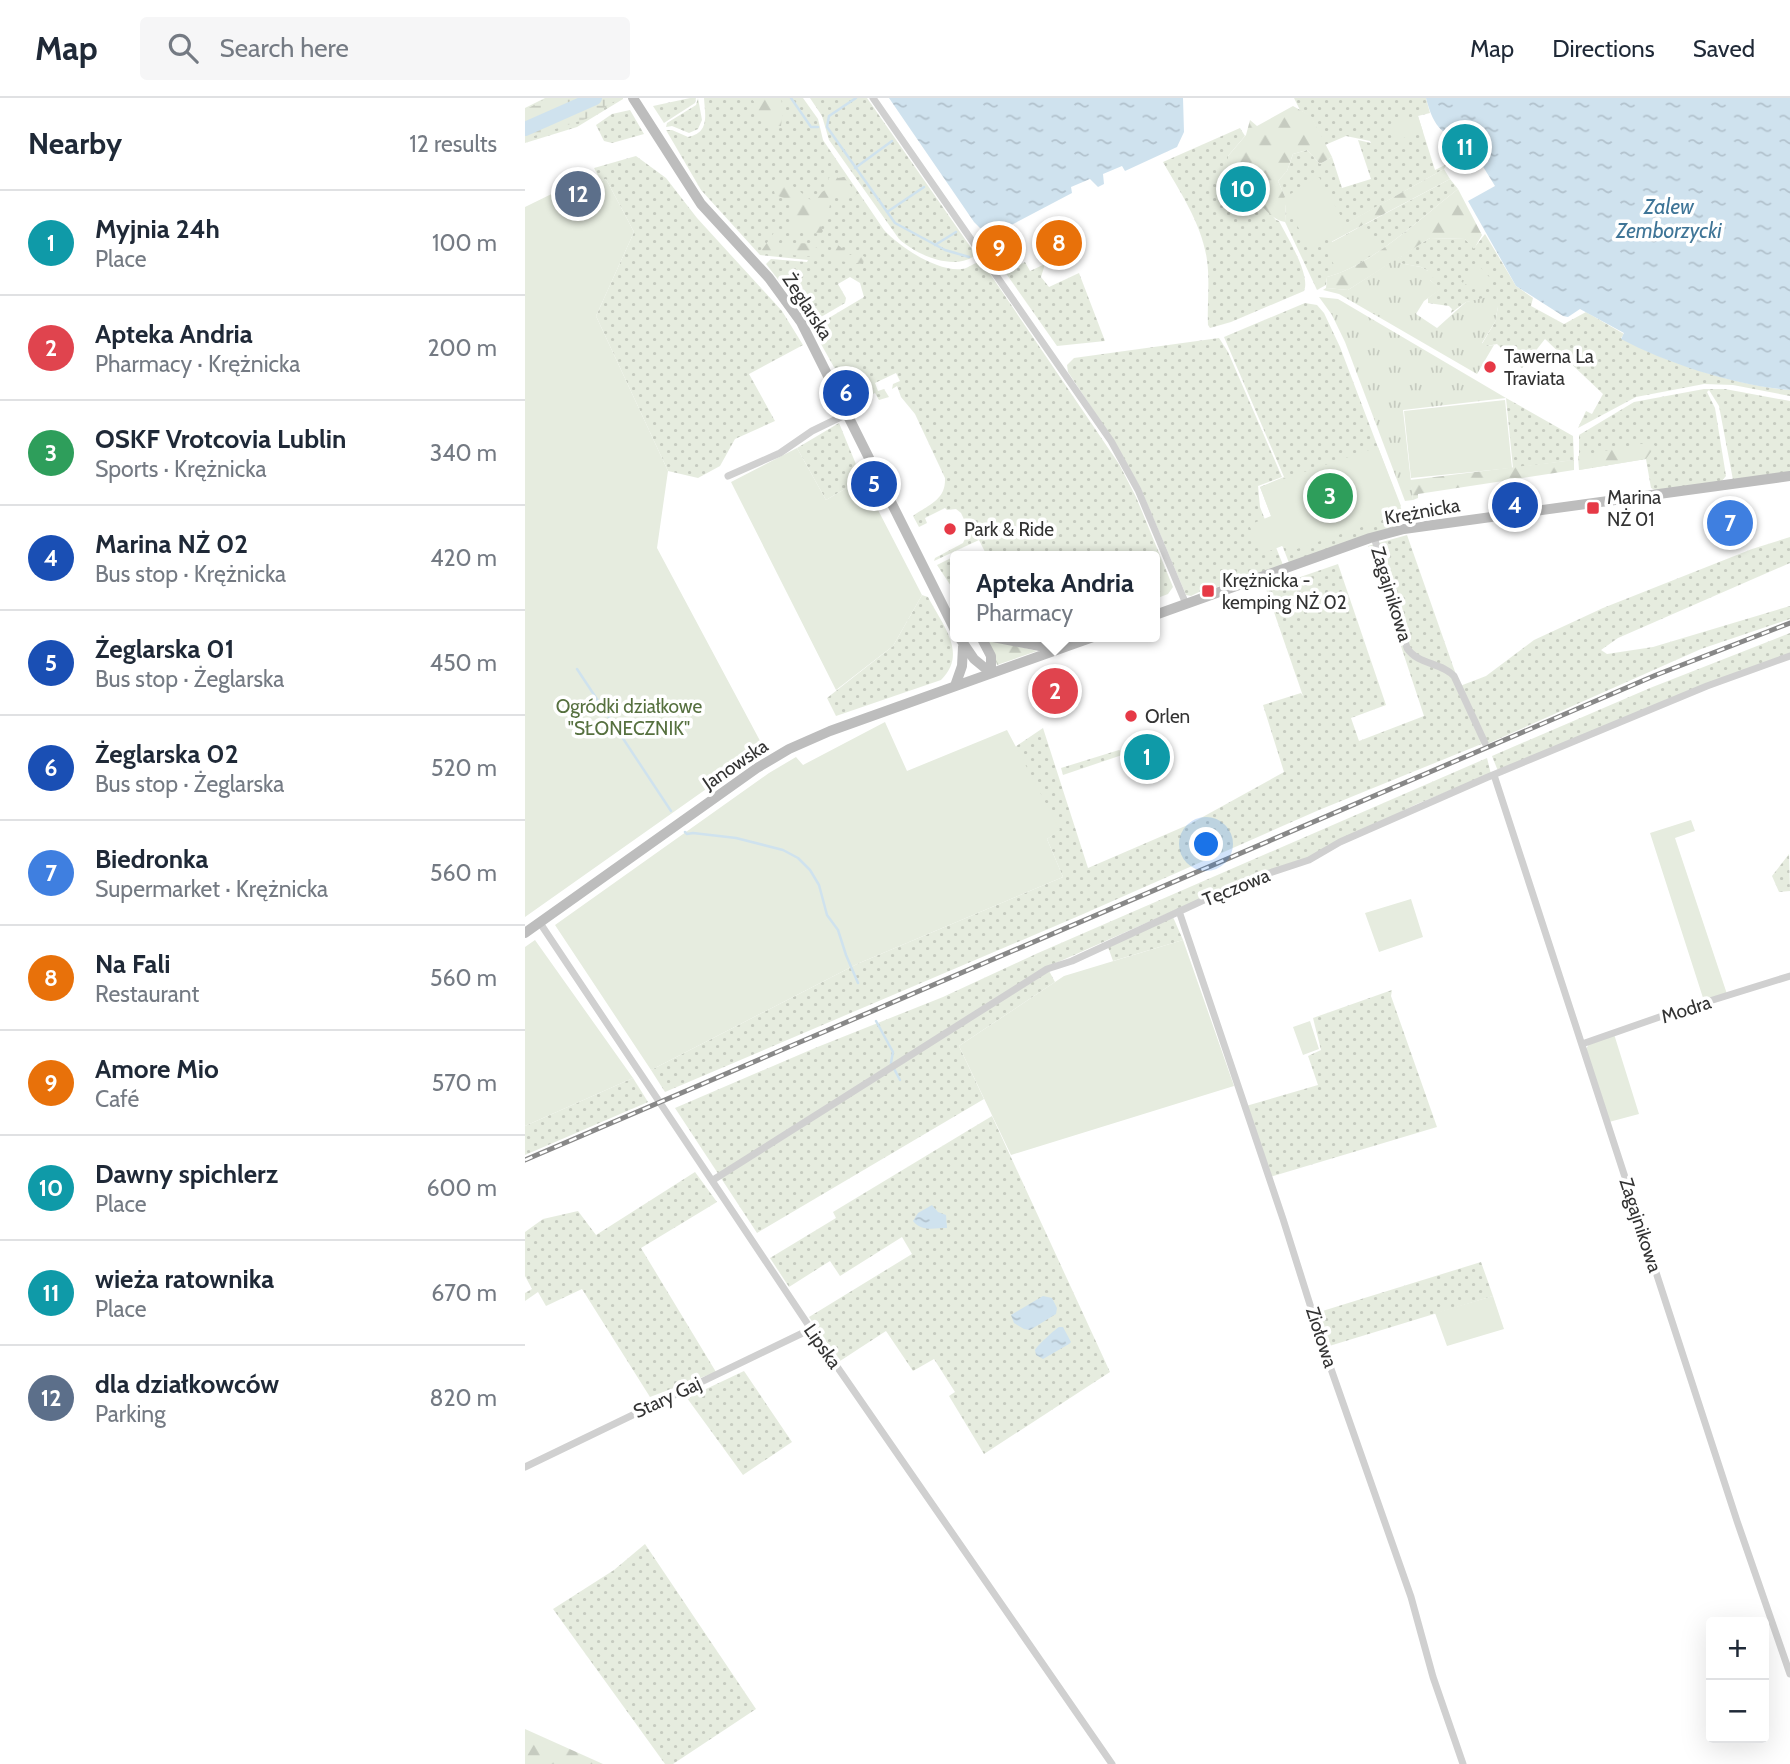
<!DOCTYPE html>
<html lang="en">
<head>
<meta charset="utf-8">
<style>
  :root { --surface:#fff; --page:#f6f6f7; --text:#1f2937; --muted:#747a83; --line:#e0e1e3; --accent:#e63946 }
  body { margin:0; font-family:Cabin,sans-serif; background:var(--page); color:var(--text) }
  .controls { position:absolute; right:21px; bottom:21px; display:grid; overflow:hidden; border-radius:7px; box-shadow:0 7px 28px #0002 }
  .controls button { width:63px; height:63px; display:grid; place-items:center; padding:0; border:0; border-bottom:2px solid var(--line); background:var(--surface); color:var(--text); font:35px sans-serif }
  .you { position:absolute; left:682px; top:747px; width:24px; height:24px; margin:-18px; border:5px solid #fff; border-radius:50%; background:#1a73e8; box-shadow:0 0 0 10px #1a73e833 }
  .badge { display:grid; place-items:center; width:46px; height:46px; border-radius:50%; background:var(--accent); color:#fff; font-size:23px; font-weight:700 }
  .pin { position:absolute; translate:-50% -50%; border:4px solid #fff; box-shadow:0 2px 7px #0006 }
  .popup { position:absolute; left:425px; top:453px; width:210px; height:91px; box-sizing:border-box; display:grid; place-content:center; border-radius:7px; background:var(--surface); filter:drop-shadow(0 2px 5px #0005); font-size:23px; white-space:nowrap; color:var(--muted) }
  .popup b { font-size:26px; color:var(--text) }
  .popup::after { content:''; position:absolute; left:50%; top:100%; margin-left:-14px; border:14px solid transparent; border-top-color:var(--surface) }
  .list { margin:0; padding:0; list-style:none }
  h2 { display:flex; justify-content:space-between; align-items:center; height:91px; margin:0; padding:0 28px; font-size:30px }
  h2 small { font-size:23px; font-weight:400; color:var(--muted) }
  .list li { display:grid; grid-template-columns:46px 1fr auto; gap:21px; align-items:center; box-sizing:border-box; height:105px; padding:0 28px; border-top:2px solid var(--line) }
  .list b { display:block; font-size:26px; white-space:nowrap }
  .list p { margin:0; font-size:23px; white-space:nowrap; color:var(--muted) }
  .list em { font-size:23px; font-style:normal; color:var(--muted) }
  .icon { flex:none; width:38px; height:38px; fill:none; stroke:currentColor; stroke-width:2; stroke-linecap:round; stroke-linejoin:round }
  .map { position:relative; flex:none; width:1265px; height:1666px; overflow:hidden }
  header { display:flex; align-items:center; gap:42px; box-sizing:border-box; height:98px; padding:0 35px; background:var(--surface); border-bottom:2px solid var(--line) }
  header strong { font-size:33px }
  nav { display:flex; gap:38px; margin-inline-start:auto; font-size:24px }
  .search { width:490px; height:63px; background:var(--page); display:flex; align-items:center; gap:18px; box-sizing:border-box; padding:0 24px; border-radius:7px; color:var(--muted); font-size:26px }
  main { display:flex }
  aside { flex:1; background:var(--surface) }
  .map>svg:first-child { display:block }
</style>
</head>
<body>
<header>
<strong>Map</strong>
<div class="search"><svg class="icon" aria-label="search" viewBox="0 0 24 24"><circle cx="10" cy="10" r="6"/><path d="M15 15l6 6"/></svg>Search here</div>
<nav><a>Map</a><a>Directions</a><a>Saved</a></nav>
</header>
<main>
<aside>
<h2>Nearby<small>12 results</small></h2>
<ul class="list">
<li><span class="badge" style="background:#0f9aa8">1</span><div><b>Myjnia 24h</b><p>Place</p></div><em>100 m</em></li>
<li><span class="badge" style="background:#e0444e">2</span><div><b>Apteka Andria</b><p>Pharmacy · Krężnicka</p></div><em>200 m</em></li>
<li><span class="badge" style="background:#2e9e5b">3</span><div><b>OSKF Vrotcovia Lublin</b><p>Sports · Krężnicka</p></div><em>340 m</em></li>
<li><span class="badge" style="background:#1a4fb4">4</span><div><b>Marina NŻ 02</b><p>Bus stop · Krężnicka</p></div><em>420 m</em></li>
<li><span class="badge" style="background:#1a4fb4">5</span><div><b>Żeglarska 01</b><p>Bus stop · Żeglarska</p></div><em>450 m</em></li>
<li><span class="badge" style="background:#1a4fb4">6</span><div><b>Żeglarska 02</b><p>Bus stop · Żeglarska</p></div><em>520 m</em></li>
<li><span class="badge" style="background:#3f7fe0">7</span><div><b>Biedronka</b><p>Supermarket · Krężnicka</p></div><em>560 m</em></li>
<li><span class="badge" style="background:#e8710a">8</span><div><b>Na Fali</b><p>Restaurant</p></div><em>560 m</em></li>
<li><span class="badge" style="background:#e8710a">9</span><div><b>Amore Mio</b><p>Café</p></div><em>570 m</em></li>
<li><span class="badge" style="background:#0f9aa8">10</span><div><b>Dawny spichlerz</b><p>Place</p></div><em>600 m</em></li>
<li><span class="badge" style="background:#0f9aa8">11</span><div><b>wieża ratownika</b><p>Place</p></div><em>670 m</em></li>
<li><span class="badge" style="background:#5c6f8a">12</span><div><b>dla działkowców</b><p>Parking</p></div><em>820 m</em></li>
</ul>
</aside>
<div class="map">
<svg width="1265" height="1666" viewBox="0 0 1265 1666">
  <defs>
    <pattern id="grass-dots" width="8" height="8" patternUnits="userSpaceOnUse" patternTransform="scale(1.75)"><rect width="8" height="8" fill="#e6ecdf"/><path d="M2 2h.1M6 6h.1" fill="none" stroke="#c6cbc0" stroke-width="1.8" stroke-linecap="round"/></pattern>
    <pattern id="forest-firs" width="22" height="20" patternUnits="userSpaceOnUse" patternTransform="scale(1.75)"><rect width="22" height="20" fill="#e6ecdf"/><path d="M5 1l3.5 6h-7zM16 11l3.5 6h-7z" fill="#c6cbc0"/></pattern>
    <pattern id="wetland-marsh" width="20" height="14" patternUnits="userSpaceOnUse" patternTransform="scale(1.75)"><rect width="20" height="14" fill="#e6ecdf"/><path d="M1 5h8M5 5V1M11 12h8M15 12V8" fill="none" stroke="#c6cbc0"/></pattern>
    <pattern id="park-tufts" width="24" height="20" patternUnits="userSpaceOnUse" patternTransform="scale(1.75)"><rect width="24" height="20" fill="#e6ecdf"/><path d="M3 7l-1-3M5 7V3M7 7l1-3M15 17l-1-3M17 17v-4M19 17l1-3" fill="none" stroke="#c6cbc0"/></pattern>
    <pattern id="water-ripples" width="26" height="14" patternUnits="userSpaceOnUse" patternTransform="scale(1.75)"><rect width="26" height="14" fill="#cfe2ee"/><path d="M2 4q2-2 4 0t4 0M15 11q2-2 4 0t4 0" fill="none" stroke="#b2c2cd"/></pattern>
  </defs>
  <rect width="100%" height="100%" fill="#fff"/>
  <path fill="url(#grass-dots)" d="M20,0H98V1L52,29L0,45V10Z
    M165,0H171L170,5L139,25L128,8Z
    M173,0L177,22L173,31L164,35L147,28L141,29L142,25L171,7Z
    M179,0H278L293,21L298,42L359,132C375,149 412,174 437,171C445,170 448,164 457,164L594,366L611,399L648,489L643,496L630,501V458H462L454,442L409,463L410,460L438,445L444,432L436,415L431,411L422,412L420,410L400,420L402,425L394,429L388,418C402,407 421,403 420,380L390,316L376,299L372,288L367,291L368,286L375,283L371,275L350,285L353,293L359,291L364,299L354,302L350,295L342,299L346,306L340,309L341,311L334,312L327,304L329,303L321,286L319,287L287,230L339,199L335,185L325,179L313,186L321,200L320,205L284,226L270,203L241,166L246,161L282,164L283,162L235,157L176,92L141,32H147L163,39C185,35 180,17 179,0Z
    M285,0H342L449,154L448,159C426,172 392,157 374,141L304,42L297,18Z
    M769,0H901L905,15L893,18L910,72L922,66L919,71L803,136L807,144L925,81L933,91C897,119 846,168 802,179L801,187L792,192L760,124L761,101L753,83L762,73L768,56L782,52L795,66L807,59L817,90L846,81L833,42L846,45L845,43L821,38L800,47L786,19L775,12Z
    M105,12L119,36L87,45L79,43L71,27L87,16Z
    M715,30L720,38L703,58L721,74L704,81L715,105L731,99L751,122L754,123C762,139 786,177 779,193L706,224L685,230L683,227C682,206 685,183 682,162C677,126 655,94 638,64Z
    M111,58L141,80L172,120L257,213L278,247L224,276L250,323L210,341L195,368L173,380L143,373L71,218L109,134L81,81L76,83L69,70Z
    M960,136L991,188L1008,200L1006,208L1039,226L1061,214L1099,236L1096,240C1141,265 1214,288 1265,292V298L1208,287L1179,286L1111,299L1053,330L1061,313L1067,316L1078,296L1020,241L997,270L972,246L962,248L957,246L970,224L973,209L948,203L941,204L926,215L927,211L924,208L903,205V200L915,191L905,182L903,173L896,169L873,165L877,157L905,140L940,141L949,150Z
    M500,164L505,173L520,166L516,179L524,189L554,175L580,243L532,248L480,174Z
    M780,205L792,207L799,215L815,249L879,418L876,426L871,429L764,465L735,389L759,379L699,239Z
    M694,240L703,254L757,379L733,388L735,409L758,467L683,492L682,490L666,498L661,497L616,391L588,342L543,274L542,267L549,260Z
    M1179,291H1200L1265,303V374L1208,382L1194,308L1184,292L1182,294L1190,310L1201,378L1196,384L1134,394L1126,390L1121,361L1054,372V337L1109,304Z
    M981,300L1048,338L1049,362L988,370Z
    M314,325L337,381L301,402L272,350Z
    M882,437L935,588L961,578L1009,542L1078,510L1227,451L1265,439V465L1093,540L1076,552L1082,556L1128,549L1265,508V521L1176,551L962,646L959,645L794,712L556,817L140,994L126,972L332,866L538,779L522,741L534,732L490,649L518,630L563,770L665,726L759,674L738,607L776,595L778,598L741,491L813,466L861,607L826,620L834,643L899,618L843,448Z
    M430,458V494L412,467Z
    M397,497L403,499C418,528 443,555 416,582L311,618L302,600L368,548Z
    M1265,535V556L973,673L967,658L1125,590Z
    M594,652L600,656L538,677L536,670Z
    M962,660L966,676L892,706L782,760L718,782L522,869L530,884L434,948L459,1001L232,1135L150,1010L290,950L418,899L513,855Z
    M1264,756L1265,793L1254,794L1247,778Z
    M648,819L658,842L588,863L583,849Z
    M867,892L866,898L912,1029L745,1079L721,1008L793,987L783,958L796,952L788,920Z
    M108,980L123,1004L0,1057V1028Z
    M467,1018L585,1274L459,1356L424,1298L430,1294L409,1261L388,1273L361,1233L315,1263L284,1219L387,1156L377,1139L315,1178L305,1163L264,1189L245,1160L311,1120L308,1114Z
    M170,1074L192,1104L116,1150L191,1274L125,1299L57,1191L21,1208L13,1194L0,1203V1195L7,1191L0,1178V1134L18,1121L53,1113L71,1137Z
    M956,1164L968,1198L801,1249L791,1215Z
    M219,1273L267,1344L218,1377L162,1300Z
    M120,1446L231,1611L148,1666H140L28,1511L89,1472Z"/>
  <path fill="url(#forest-firs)" d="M226,0H256L258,12L256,28C239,29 229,23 230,5Z
    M768,8L786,18L807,59L795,66L782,52L768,56L762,73L753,83L761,101L760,124C737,119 727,91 719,71L707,75L703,73V58L721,37L725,22L732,28Z
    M919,71L925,81L806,144L802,136Z
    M308,75L313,80L319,79L332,96L329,99L323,100L317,96L306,102L304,111L292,101L297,94L308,87L303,81Z
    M254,77L302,115L293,124L298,133L296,136L268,132L265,128L268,103L250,97L247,84Z
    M933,91L957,137L949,151L940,141L905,140L823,192L801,190L802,179C846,168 897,119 933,91Z
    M250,133L256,139L253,145L256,148C273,147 277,141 294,151L292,159L239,155L237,152Z
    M313,147L325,157L332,154L340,159L338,166L299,161L301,155Z
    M1126,344L1130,348L1121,361L1054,372L1053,358Z
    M1049,362V372L893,396V400L888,402L885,382Z
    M457,539L512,553L472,567L468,554Z
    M0,1631L78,1666H0Z"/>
  <path fill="url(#wetland-marsh)" d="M22,0H95L61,21L0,41V12Z"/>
  <path fill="url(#park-tufts)" d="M877,157L874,165L896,169L903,173H907L910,178L905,182L916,191L899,203L891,216L912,230L941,204L967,198L973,209L970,224L957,245L962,248L969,247L952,276L814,196L798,192L801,190L823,192Z
    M952,170H956L966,181L959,187L949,191L935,183Z
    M794,199L813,201L981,300L878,312L888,402L880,403L820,244L807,217Z"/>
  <path fill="#e6ecdf" d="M893,18L898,34L869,43L864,27Z
    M794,79L822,129L785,150L757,101Z
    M81,81L109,134L71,218L143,373L132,450L240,652L211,670L0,819V109L49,85L69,86Z
    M840,126L855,152L814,175L799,150Z
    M980,302L987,370L886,380L879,313Z
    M853,349L876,408L863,420L766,453L757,448L737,456L724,427L746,418L735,389Z
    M272,350L301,402L337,381L397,497L368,548L311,592L206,384Z
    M360,624L382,673L482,632L535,732L522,741L538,779L332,866L126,972L30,827L244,675L271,659L278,667Z
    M1166,722L1170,733L1150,740L1202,896L1179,903L1125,735Z
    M886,801L898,839L854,854L840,815Z
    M10,842L108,980L0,1028V849Z
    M658,842L709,988L486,1057L434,948L539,878Z
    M785,923L794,951L778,957L768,929Z
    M1089,936L1114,1016L1084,1024L1061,951L1064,946Z
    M968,1198L979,1231L922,1248L910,1215Z"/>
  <path fill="url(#water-ripples)" d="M364,0H658L659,34L652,49L600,73L597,68L578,76L579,86L573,89L565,81L546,89L547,95L469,136L457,132L449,124Z
    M901,0H1265V292C1212,288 1143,266 1096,241L1099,235L1055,211L1043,219L1038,218L991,188L943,103L970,88L941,41C915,40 907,23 901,0Z
    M407,1107L413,1114L421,1117L422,1130C409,1130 397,1134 388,1123L393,1115Z
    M518,1198L527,1200L532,1210L531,1216L505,1232L499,1231L489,1225L486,1217Z
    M534,1229H538L546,1244L544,1246L518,1261L511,1257L510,1252C513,1247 528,1233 534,1229Z"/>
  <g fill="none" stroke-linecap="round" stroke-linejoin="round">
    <path stroke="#cfe2ee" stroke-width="2.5" d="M266,0L286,29H293
      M331,0L304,18L302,29L370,125L420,152L444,159
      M330,70L367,43
      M362,114L399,89
      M410,147L431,134
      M52,571L146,713
      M160,734L162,736L168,735L211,740L258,752L273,760L285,772L294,787L302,817L313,832L321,857L333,885
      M351,923L368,954L366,965L375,982"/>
    <path stroke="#cfe2ee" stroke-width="14" d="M0,31L70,0"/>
    <path stroke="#d0d0d0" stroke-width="7" d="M348,0L586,343L613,392L661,506
      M203,378L255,355L287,333L322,316
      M849,439L882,550C893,567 916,564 929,578L960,645
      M969,677L1212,1423L1265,1576
      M654,813L758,1121L799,1251L886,1499L908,1579L938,1666
      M15,825L286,1231L587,1666
      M1057,946L1146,915L1265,878
      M188,1082L522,871L547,863L720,783L784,762L815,744L963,679L1182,588L1265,558
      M0,1369L286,1231"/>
    <path stroke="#bdbdbd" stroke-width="10" d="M108,0L176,106L244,180L276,224L430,532
      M630,517L845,440L879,431L1265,378
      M434,539L449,561L466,575
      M456,539L466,558V575
      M468,539L520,549L527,553
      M430,588L437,568L438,549
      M0,835L232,670L264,651L305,633L568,539"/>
    <g stroke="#888" stroke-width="5">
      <path id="rail" d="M0,1062L1131,577L1265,525"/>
    </g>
    <use href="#rail" stroke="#fff" stroke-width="2.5" stroke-dasharray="8" stroke-linecap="butt"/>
  </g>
  <g fill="#e63946" stroke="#fff" stroke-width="2.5">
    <circle cx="965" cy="269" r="7"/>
    <rect x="1061" y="403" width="14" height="14" rx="3.5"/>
    <circle cx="425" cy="431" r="7"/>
    <rect x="676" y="486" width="14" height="14" rx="3.5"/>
    <circle cx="606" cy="618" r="7"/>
  </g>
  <g text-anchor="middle" stroke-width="7" stroke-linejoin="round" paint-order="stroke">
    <g font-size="19" fill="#333" stroke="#fff">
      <text transform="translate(283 208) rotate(57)" y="7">Żeglarska</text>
      <text transform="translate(897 413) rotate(-10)" y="7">Krężnicka</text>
      <text transform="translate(867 496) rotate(73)" y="7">Zagajnikowa</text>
      <text transform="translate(210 666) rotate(-34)" y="7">Janowska</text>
      <text transform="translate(711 789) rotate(-22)" y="7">Tęczowa</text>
      <text transform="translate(1161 911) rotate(-18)" y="7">Modra</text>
      <text transform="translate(1116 1127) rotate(72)" y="7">Zagajnikowa</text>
      <text transform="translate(797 1239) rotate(72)" y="7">Ziołowa</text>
      <text transform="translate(298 1248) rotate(55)" y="7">Lipska</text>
      <text transform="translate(142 1299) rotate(-25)" y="7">Stary Gaj</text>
    </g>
    <g font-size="19" fill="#333" stroke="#fff" text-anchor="start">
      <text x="979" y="265">Tawerna La<tspan x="979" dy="22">Traviata</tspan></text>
      <text x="1082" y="406">Marina<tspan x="1082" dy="22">NŻ 01</tspan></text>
      <text x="439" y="438">Park &amp; Ride</text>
      <text x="697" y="489">Krężnicka -<tspan x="697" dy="22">kemping NŻ 02</tspan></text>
      <text x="620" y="625">Orlen</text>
    </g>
    <g font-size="19" fill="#56703f" stroke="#fff">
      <text x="104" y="615">Ogródki działkowe<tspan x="104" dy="22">"SŁONECZNIK"</tspan></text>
    </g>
    <g font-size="21" font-style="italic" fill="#3f7597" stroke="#fff">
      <text x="1144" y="116">Zalew<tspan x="1144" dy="24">Zemborzycki</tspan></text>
    </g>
  </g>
</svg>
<div class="controls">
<button>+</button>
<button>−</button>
</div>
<div class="you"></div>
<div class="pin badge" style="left:622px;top:659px;background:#0f9aa8">1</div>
<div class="pin badge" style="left:530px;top:593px;background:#e0444e">2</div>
<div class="popup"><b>Apteka Andria</b>Pharmacy</div>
<div class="pin badge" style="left:805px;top:398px;background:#2e9e5b">3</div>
<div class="pin badge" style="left:990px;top:407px;background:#1a4fb4">4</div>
<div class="pin badge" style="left:349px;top:386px;background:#1a4fb4">5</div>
<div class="pin badge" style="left:321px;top:295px;background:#1a4fb4">6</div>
<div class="pin badge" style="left:1205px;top:425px;background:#3f7fe0">7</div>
<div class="pin badge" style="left:534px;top:145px;background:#e8710a">8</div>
<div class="pin badge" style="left:474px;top:150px;background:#e8710a">9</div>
<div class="pin badge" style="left:718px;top:91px;background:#0f9aa8">10</div>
<div class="pin badge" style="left:940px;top:49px;background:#0f9aa8">11</div>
<div class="pin badge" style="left:53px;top:96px;background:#5c6f8a">12</div>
</div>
</main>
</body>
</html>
